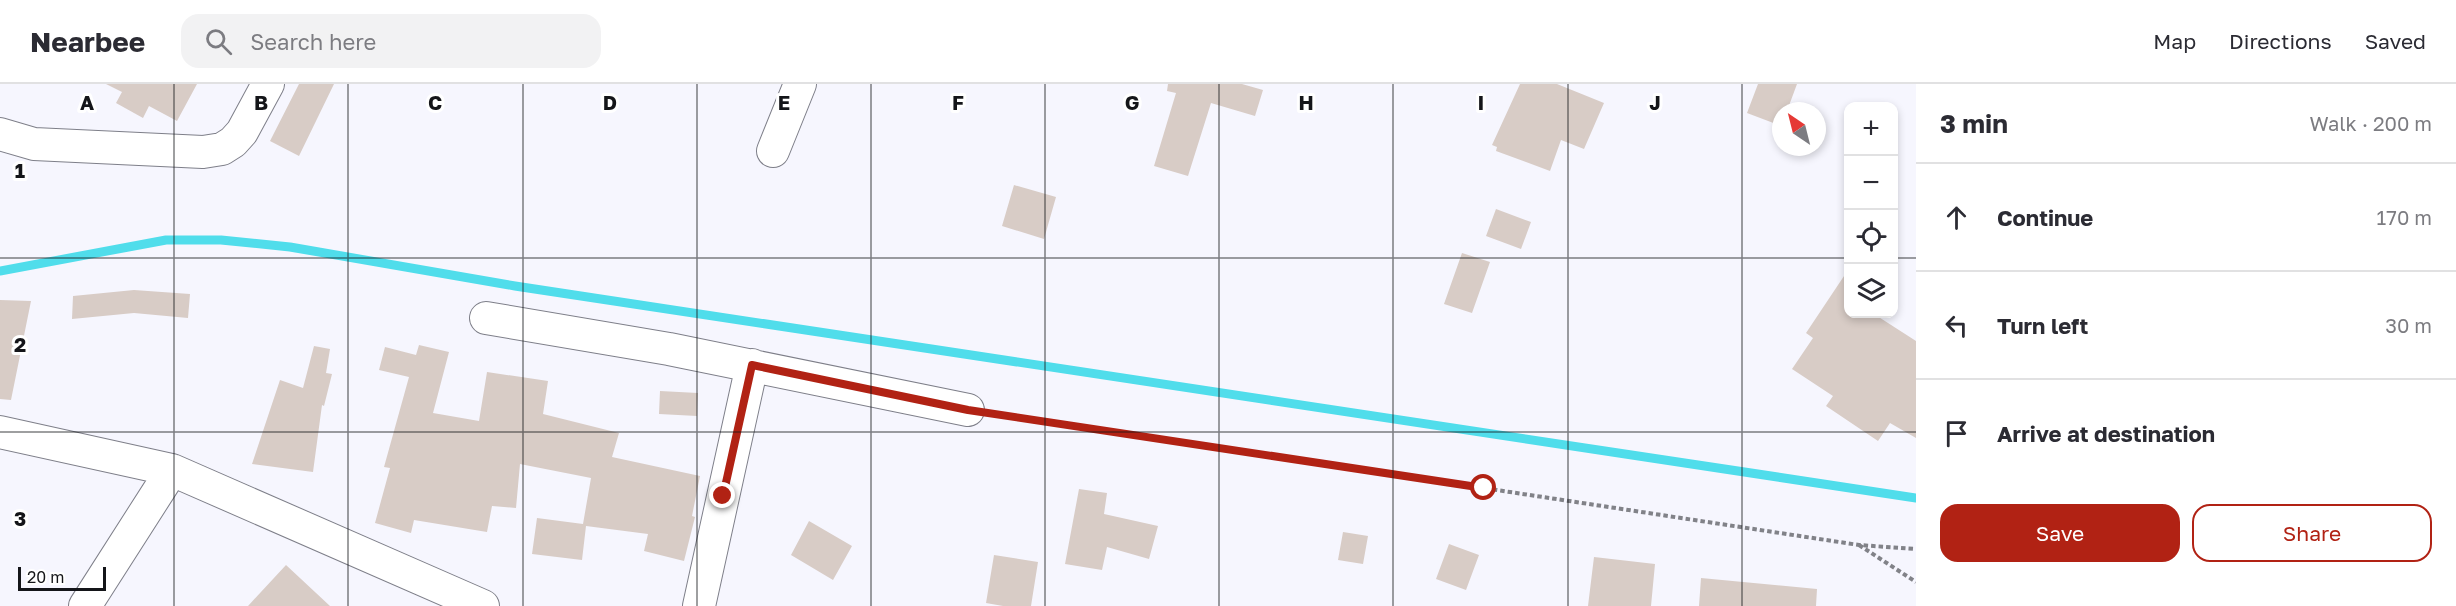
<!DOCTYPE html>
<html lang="en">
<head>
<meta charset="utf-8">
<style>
  :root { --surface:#fff; --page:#f2f2f3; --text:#2b2b33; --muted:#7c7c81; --line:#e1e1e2; --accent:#b12214 }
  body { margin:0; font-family:"Golos Text",sans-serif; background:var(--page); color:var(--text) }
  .controls { position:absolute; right:18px; top:18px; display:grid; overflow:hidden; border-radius:12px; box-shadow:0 3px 9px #0003 }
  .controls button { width:54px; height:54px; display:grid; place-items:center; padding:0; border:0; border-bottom:2px solid var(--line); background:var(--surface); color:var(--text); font:30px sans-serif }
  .compass { position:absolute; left:1772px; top:18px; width:54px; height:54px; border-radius:50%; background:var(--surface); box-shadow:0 3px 9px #0003; rotate:325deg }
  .scale { position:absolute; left:18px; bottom:15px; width:88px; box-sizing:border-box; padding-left:6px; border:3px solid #141519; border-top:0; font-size:16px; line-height:21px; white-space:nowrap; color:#141519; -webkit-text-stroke:4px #fff; paint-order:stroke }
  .stop { position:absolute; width:18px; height:18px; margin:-14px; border:4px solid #b12214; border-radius:50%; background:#fff }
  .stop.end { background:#b12214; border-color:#fff; box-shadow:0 2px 6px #0008 }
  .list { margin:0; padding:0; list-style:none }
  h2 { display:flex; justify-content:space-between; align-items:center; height:78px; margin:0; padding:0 24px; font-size:26px }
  h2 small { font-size:20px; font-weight:400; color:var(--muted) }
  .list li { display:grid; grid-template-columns:39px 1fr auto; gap:18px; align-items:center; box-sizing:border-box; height:108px; padding:0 24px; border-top:2px solid var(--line) }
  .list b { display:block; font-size:22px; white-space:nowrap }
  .list em { font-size:20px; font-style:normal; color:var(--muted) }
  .actions { display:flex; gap:12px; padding:18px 24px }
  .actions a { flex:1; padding:14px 0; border:2px solid var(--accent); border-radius:18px; text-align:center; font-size:21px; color:var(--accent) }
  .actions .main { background:var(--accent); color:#fff }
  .icon { flex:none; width:33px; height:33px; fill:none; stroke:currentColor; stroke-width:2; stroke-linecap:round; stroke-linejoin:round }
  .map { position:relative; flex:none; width:1916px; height:522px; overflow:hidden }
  header { display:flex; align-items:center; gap:36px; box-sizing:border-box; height:84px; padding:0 30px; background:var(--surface); border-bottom:2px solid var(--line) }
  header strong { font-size:28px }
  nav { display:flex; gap:33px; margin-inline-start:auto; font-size:21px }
  .search { width:420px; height:54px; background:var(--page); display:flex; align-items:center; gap:15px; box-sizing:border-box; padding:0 21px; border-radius:18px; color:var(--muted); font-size:22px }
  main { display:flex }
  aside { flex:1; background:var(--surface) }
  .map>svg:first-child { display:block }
</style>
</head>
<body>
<header>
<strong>Nearbee</strong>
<div class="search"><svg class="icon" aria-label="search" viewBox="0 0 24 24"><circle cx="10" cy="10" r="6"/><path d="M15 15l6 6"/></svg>Search here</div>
<nav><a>Map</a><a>Directions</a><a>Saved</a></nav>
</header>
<main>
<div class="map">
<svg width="1916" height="522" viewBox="0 0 1916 522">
  <rect width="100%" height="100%" fill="#f6f6fe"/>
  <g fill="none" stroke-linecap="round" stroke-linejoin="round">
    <path stroke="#50ddeb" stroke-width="9" d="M0,187L166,156H221L290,163L515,202L1916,414"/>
  </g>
  <path fill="#d8ccc6" d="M106,0H197L177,37L149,22L143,34L116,19L122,8Z
    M299,0H334L299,72L270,57Z
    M1168,0H1242L1263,6L1255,32L1211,19L1188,92L1154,82L1176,9L1167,7Z
    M1520,0H1557L1604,19L1584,65L1561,56L1550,87L1496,67L1497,63L1492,61Z
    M1758,0H1797L1787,27H1781V42L1747,29Z
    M1014,101L1056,113L1044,155L1002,142Z
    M1496,125L1531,138L1521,165L1486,152Z
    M1462,169L1490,178L1472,229L1444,220Z
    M1848,186V230H1874L1916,257V354L1890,339L1878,357L1826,322L1833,312L1792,285L1813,254L1806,249Z
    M134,206L190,210L188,234L134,229L72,235L73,212Z
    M0,216L31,217L11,316L0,315Z
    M419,261L449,268L433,329L479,337L487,288L548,297L543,330L619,349L612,373L700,392L692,432L695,433L684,477L644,467L648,450L586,442L582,476L532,470L537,434L583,440L591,394L520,380L516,424L492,422L487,448L414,436L411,449L375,439L390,384L384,383L409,293L379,286L385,263L416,271Z
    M314,262L330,265L326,289L332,290L324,322L322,321L313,388L252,380L280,296L303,304Z
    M660,307L698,309L697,332L659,330Z
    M1079,405L1107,409L1104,430L1158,442L1149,475L1107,463L1102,486L1065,480Z
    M809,437L852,462L833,496L791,471Z
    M1343,448L1368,452L1363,480L1338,476Z
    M1449,460L1479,471L1466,506L1436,495Z
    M994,471L1038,478L1031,522H1003L986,519Z
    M1594,473L1655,480L1651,522H1588Z
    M286,481L330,522H248Z
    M1701,494L1817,505L1816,522H1699Z"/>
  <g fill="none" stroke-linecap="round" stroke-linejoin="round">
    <g stroke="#7e7f89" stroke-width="34">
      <path id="minor" d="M0,50L34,60L203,68L222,65L233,58L242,48L268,0
        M773,67L800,0
        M486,234L669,265L968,326
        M0,348L172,386L483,522
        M85,522L172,386
        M699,522L752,281"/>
    </g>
    <path stroke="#818288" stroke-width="4" stroke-dasharray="4.5 3" stroke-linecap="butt" d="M996,330L1859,461L1916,465
      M1859,461L1916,498"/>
    <use href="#minor" stroke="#fff" stroke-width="32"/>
  </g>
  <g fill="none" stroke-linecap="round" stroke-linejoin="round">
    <path stroke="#b12214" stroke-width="8" d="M723,412L752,281L968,326L1484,404"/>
  </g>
  <path fill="none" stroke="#141519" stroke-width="1.5" stroke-opacity="0.55" d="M174,0V522M348,0V522M523,0V522M697,0V522M871,0V522M1045,0V522M1219,0V522M1393,0V522M1568,0V522M1742,0V522M0,174H1848M1894,174H1916M0,348H1916"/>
  <g font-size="20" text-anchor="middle" font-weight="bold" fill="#141519" stroke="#fff" stroke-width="6" stroke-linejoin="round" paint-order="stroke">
    <text x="87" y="26">A</text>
    <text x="261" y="26">B</text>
    <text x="435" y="26">C</text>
    <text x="610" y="26">D</text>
    <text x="784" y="26">E</text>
    <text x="958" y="26">F</text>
    <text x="1132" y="26">G</text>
    <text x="1306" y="26">H</text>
    <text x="1481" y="26">I</text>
    <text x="1655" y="26">J</text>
    <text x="20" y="94">1</text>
    <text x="20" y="268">2</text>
    <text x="20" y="442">3</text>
  </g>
</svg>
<div class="controls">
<button>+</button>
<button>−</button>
<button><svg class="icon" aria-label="locate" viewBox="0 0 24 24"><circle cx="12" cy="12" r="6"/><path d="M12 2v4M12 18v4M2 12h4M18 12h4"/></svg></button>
<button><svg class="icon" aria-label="layers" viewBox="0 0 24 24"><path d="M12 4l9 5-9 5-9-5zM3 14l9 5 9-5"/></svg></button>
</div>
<svg class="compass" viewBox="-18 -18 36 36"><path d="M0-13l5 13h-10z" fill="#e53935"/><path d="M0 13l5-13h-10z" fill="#7c7c81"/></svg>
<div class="scale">20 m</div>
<div class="stop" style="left:1484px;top:404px"></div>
<div class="stop end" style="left:723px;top:412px"></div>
</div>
<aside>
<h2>3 min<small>Walk · 200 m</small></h2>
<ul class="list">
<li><svg class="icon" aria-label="ahead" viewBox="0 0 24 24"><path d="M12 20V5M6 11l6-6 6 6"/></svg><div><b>Continue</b></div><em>170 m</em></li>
<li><svg class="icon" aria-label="left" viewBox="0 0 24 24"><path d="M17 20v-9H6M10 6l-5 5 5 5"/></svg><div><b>Turn left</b></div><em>30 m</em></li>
<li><svg class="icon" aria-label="arrive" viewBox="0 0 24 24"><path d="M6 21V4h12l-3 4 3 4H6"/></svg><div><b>Arrive at destination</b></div></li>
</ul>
<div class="actions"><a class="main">Save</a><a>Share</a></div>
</aside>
</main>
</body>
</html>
